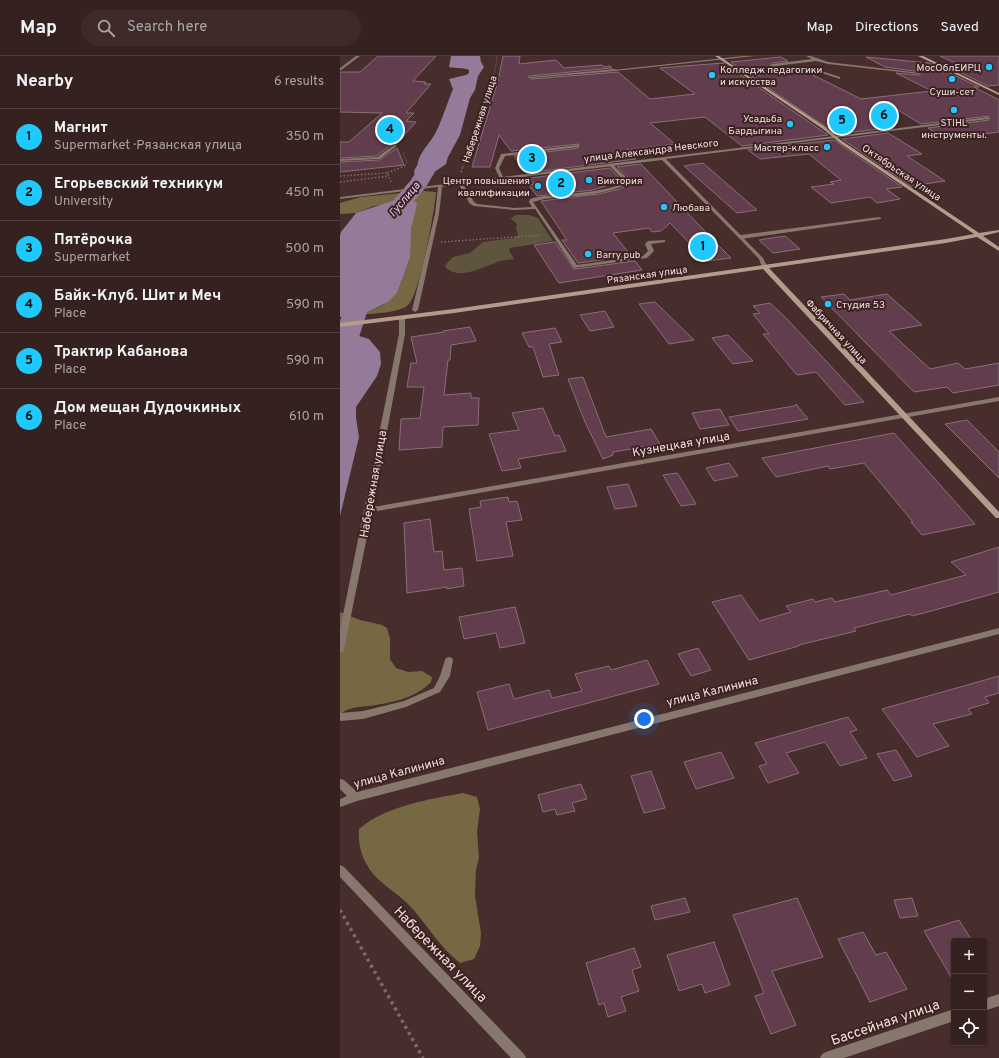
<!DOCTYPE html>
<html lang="en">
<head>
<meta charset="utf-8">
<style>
  :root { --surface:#352220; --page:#3d2a29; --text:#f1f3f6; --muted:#aaa4a5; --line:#4f3f3e; --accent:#20c9fd }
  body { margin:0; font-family:Overpass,sans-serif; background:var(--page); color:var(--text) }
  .controls { position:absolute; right:12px; bottom:12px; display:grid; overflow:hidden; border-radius:4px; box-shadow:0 1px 3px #0004 }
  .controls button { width:36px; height:36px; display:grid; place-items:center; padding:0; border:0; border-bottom:1px solid var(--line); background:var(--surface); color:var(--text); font:20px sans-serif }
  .you { position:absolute; left:304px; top:663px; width:14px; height:14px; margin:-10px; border:3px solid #fff; border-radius:50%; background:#1a73e8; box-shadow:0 0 0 6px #1a73e833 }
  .badge { display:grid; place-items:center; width:26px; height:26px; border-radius:50%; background:var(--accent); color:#111; font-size:13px; font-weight:700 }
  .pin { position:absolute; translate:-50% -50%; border:2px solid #fff; box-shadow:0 1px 4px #0006 }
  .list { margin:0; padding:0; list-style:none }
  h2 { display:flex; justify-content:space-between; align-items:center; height:52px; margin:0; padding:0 16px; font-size:17px }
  h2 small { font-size:13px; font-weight:400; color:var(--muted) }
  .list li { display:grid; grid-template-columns:26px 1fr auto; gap:12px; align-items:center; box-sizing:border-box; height:56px; padding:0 16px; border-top:1px solid var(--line) }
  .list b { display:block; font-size:15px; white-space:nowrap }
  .list p { margin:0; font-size:13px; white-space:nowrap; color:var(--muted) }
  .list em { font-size:13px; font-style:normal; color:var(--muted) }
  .icon { flex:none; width:22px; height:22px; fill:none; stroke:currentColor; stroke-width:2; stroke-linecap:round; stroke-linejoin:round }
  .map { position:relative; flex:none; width:659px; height:1002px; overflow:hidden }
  header { display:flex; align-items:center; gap:24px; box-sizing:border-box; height:56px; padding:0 20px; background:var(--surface); border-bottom:1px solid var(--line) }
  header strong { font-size:19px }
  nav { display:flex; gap:22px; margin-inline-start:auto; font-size:14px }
  .search { width:280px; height:36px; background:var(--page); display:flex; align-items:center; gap:10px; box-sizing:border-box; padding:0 14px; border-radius:22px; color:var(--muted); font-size:15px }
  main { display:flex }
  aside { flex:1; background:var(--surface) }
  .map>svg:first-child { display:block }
</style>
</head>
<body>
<header>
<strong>Map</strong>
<div class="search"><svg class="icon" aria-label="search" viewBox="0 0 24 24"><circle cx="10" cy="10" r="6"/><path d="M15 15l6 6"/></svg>Search here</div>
<nav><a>Map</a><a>Directions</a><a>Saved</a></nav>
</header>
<main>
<aside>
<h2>Nearby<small>6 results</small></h2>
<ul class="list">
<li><span class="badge">1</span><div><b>Магнит</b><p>Supermarket · Рязанская улица</p></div><em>350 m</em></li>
<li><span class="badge">2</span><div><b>Егорьевский техникум</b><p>University</p></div><em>450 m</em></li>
<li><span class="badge">3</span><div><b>Пятёрочка</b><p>Supermarket</p></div><em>500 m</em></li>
<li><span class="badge">4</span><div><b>Байк-Клуб. Шит и Меч</b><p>Place</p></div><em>590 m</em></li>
<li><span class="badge">5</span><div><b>Трактир Кабанова</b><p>Place</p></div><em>590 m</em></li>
<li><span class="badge">6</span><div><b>Дом мещан Дудочкиных</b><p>Place</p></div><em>610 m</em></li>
</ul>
</aside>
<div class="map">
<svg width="659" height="1002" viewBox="0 0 659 1002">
  <rect width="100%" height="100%" fill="#472d2b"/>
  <path fill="#5f543d" d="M176,159H189L198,162L213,185L170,192L169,194L174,203C168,204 160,204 155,207C140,212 121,224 106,212L105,209L113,201L130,197L143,186L174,182L178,179L176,172L177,168L171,163V162Z"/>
  <path fill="#776844" d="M83,135L96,136C95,153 79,243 67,250C57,257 34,257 22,259L43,249L57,237L70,202V179L73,162L58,143L52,147L34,150L16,157L0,158V147L21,141Z
    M0,556L20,564L42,569L47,572L50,582V603L56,612L68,616L82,615L92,621L91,626C76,642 51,647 29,650C19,651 7,651 0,659Z
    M123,737L137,741L140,753L137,776L139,801L136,814L135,840L141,877L140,890L134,903L120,907C98,890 86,866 67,847C56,836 38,826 30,814C21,800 18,789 19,773C48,749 87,744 123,737Z"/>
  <path fill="#957b9a" d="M111,0H140L141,6L144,11L138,20L135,34L130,42L120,79L108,101L106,108L90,119L79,122L74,117C74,112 78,110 78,106C80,96 91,86 96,76C103,62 107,47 113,33L109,23L126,19L129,17V14C122,11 115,13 109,11Z
    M61,142H72L77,148L71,173L70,202L57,237L48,246L22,259L0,261V179L1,176L16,157Z
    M16,279L29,283L40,296L41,308L37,320L16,351V362L19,381L0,460V280Z"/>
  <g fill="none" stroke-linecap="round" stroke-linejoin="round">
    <path fill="#957b9a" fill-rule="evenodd" d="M105,78L111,79L114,83L86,131L56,166L13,300L9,305L0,308V265L36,165L71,124L99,79Z"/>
  </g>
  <path fill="#613d4d" stroke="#8a6e7a" d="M38,0H96L73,25L86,26L84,28H91L66,57H74L66,65L76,66L56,88H53L36,100L0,102V86H9L42,57L0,56V16H20Z
    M163,0H180L179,8L216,4L224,12L262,9L264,11L270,10L272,12L189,20L188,21L191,23L278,16L310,43L355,38L320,12L383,7L488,79L402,90L365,61L310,67L335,88L287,94L296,103L186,117L174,100L238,92L239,88L171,95L159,79L150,111H132L158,25Z
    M600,0H659V29L648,30L604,8L622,10Z
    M441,1L448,5L432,7L430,10L432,12L405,16L391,6Z
    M526,1L589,7L639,31H634L659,44V76L607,83L588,72L649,64V60L581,68L558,54L547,72L496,78L411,20L465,14L473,18H471L521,43L592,35L556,17L579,19L582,17L581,16L545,11Z
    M548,77L582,98L567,100L605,125L571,130L502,83Z
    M494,84L562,131L546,133L560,143L537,147L530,141L491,147L471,131L494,128L490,126L501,124L469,98L420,103L408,94Z
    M57,92L64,109L0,116V106L40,104Z
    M363,107L417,154L397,157L344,110Z
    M301,108L377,188L391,202L367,205L330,167L321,175L312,176L309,172L273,177L291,200L238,207L222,184H227L201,145L259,138L280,133L290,127L289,122L277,111Z
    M270,112L282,125L253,134L197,140L189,129L194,128L190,122Z
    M445,180L460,193L433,197L419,184Z
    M215,186L234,213L295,205L302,214L219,227L194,189Z
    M504,238L510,244L547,238L582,269L549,275L590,313L618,307L625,313L659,307V329L613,337L607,331L574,336L481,241Z
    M315,246L354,284L329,288L299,248Z
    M430,247L447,263L524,346L505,349L476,316L457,319L423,278H429L413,258L420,257L413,250Z
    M265,255L274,271L250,275L240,259Z
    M130,271L136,285L111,289L110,304H108L104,339L131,337V342H139L138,369L103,371L102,391L59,394L61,363L80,362L84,331H67L71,307H77L71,281L104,276L103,275Z
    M215,272L222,286L209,288L219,319L203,321L193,291H189L182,277Z
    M388,279L413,305L393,308L372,282Z
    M243,321L266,381L311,373L320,388L273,396V399L263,403L245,366L228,323Z
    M456,348L468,363L398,375L389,361L454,350Z
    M203,352L215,380L219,379L226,395L178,403L181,412L162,415L149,378L179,374L172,357Z
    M380,353L389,369L360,373L352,357Z
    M627,364L659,396V422L605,368Z
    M554,377L635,468L582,479L571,466H573L524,407L490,413L488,410L436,421L422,402Z
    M389,407L398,420L374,425L366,412Z
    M337,417L340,421L356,448L341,450L323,419Z
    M288,428L297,450L275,453L267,431Z
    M168,441L169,446L177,445L182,464L166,466L173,500L137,505L129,453L141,451L140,445Z
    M90,463L94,496L102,495L104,514L122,512L124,530L107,533V531L67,537L64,467Z
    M659,491V536L584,557L572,560L570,558L514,572L516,575L459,589V590L409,604L372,546L401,539L419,565L451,556L446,550L473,543L475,546L492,542L495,546L547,534L551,539L626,519L611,506Z
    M175,551L185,587L160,592L156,577L124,583L119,561Z
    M358,592L371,614L351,620L338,598Z
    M307,604L319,628L148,674L137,636L169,628L174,643L209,634L212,642L242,635L235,618L269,610L271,614Z
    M659,620V637L645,641L649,647L628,653L632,658L593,668L609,690L577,701L542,653Z
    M508,661L517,674L510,676L527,702L500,710L485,686L446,697L459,717L428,727L419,710L427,708L415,687Z
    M556,694L572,720L554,725L537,698Z
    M381,696L394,722L356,733L344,706Z
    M311,715L325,752L304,757L291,720Z
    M241,728L247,743L232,747L235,755L217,759L215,753L203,756L198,739Z
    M345,842L350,856L315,864L311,850Z
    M457,842L483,901L432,915L456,969L431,978L415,940L424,937L393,859Z
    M572,842L578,860L560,862L554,844Z
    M619,864L632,885H614V926L584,875Z
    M523,876L536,899L546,896L567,933L530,946L498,883Z
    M374,886L390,929L365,937L362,928L339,935L327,899Z
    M294,892L301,911L292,914L299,935L281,941L286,955L268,961L264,947L259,949L246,907Z"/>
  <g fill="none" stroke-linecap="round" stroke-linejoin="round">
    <path stroke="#806967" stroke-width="1" stroke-dasharray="1 1.5" stroke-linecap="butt" d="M63,97L67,106L64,111
      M123,111L155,14L157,3L156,0"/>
    <path stroke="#806967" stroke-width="1.5" stroke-dasharray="1.5 2" stroke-linecap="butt" d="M121,116L123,110
      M0,120L47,117
      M0,126L49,120
      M51,126L47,117L65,110
      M101,186L202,179"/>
    <path stroke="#806967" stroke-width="3.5" stroke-dasharray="3 4" stroke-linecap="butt" d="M0,854L83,1002"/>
    <path fill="#87776c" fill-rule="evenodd" d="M16,0H20L0,15V12Z
      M466,0H471L488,6L581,17L579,18L488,8L476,5L436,10L441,13L466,10L500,21V23L466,12L403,19L401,18L437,13L431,10L432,8L472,3Z
      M275,13L276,15L191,22L189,21Z
      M54,89L57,90L40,103L0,105V103L37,101Z
      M237,89H238V91L165,100L159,112L164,123H160L155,112L161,98Z
      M271,107L288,123L289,127C266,140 230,140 204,143L193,146L237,209L303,200L308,195L305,188L308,185L325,184V186L311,188L314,195L307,202L234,212L195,153L174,154L134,150L130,148L118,127L122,126L134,146L137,148L174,152L192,151L189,146L190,143L193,142C221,136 261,139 285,126L269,109V108Z
      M539,161L541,162V163L401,183L398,181L401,179Z
      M109,601L112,602L113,604L110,620L100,636L66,651L23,663L0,665V657L23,655L64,645L94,632L100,620L105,604L106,602Z"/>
    <path fill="#87776c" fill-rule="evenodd" d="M403,0H415L275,15L273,14Z
      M648,61L649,63L326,103L423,202L427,210L424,212L422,211L419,203L399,182L322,104L101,131L102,132L99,158L78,254L75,256L72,254L95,158L98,131L0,143V141Z
      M62,260L65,262V278L33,451L659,341V345L32,456L4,594L3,596L0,597V574L59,278V262Z
      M659,572V578L17,745L0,751V743L7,740L0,733V723L4,724L17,736Z
      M0,809L4,811L184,998L186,1002H171L0,821Z
      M659,938V950L644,955V943Z
      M614,953V965L504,1002H480L482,998L486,996Z"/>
    <path fill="#b49b8b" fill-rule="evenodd" d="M375,0H379L485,71L502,85L639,177L659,174V176L643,180L659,191V195L637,181L606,187L429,212L659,456V462H656L423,213L114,257L0,271V267L114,253L606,183L634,178L500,87L483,73Z
      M578,0H583L659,37V39Z"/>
  </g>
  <g fill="#20c9fd" stroke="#3c2321" stroke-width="1.5">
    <circle cx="649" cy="11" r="4"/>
    <circle cx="372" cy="19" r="4"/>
    <circle cx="612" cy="23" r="4"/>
    <circle cx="614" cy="54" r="4"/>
    <circle cx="450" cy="68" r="4"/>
    <circle cx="487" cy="91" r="4"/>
    <circle cx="249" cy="124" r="4"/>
    <circle cx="198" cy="130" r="4"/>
    <circle cx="324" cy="151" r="4"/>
    <circle cx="248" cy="198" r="4"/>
    <circle cx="488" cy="248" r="4"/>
  </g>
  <g text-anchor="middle" stroke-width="4" stroke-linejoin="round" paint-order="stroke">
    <g font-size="10" fill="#f1dfde" stroke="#3c2321" text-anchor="start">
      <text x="641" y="15" text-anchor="end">MосОблЕИРЦ</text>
      <text x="380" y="17">Колледж педагогики<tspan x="380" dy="12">и искусства</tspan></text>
      <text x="612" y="39" text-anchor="middle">Суши-сет</text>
      <text x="442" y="66" text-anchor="end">Усадьба<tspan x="442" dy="12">Бардыгина</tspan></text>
      <text x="614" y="70" text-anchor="middle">STIHL<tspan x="614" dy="12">инструменты.</tspan></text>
      <text x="479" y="95" text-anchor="end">Мастер-класс</text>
      <text x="190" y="128" text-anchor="end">Центр повышения<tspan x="190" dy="12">квалификации</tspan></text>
      <text x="257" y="128">Виктория</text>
      <text x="332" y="155">Любава</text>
      <text x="256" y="202">Barry pub</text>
      <text x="496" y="252">Студия 53</text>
    </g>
    <g font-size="10" fill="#f1dfde" stroke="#3c2321">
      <text transform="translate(139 63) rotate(-72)" y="4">Набережная улица</text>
      <text transform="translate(311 94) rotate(-7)" y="4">улица Александра Невского</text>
      <text transform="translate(562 116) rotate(34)" y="4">Октябрьская улица</text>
      <text transform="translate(307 218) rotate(-8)" y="4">Рязанская улица</text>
      <text transform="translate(497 275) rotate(47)" y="4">Фабричная улица</text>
    </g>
    <g font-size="11" font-style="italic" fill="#f3cffa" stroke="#3c2321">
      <text transform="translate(64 143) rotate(-50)" y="4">Гуслица</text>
    </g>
    <g font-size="12" fill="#f1dfde" stroke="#3c2321">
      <text transform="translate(341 388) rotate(-10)" y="4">Кузнецкая улица</text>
      <text transform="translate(33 428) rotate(-80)" y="4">Набережная улица</text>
      <text transform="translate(372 635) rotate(-14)" y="4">улица Калинина</text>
      <text transform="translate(59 716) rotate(-15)" y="4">улица Калинина</text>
    </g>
    <g font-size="14" fill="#f1dfde" stroke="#3c2321">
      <text transform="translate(101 898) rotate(46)" y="5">Набережная улица</text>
      <text transform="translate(545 966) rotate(-19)" y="5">Бассейная улица</text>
    </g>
  </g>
</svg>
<div class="controls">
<button>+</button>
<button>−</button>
<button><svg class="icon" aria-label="locate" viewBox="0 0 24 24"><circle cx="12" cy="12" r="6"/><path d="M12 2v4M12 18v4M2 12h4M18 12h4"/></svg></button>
</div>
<div class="you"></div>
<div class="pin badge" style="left:363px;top:191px">1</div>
<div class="pin badge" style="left:221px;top:128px">2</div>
<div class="pin badge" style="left:192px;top:103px">3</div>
<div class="pin badge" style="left:50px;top:74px">4</div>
<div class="pin badge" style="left:502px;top:65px">5</div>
<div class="pin badge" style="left:544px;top:60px">6</div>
</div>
</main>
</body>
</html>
